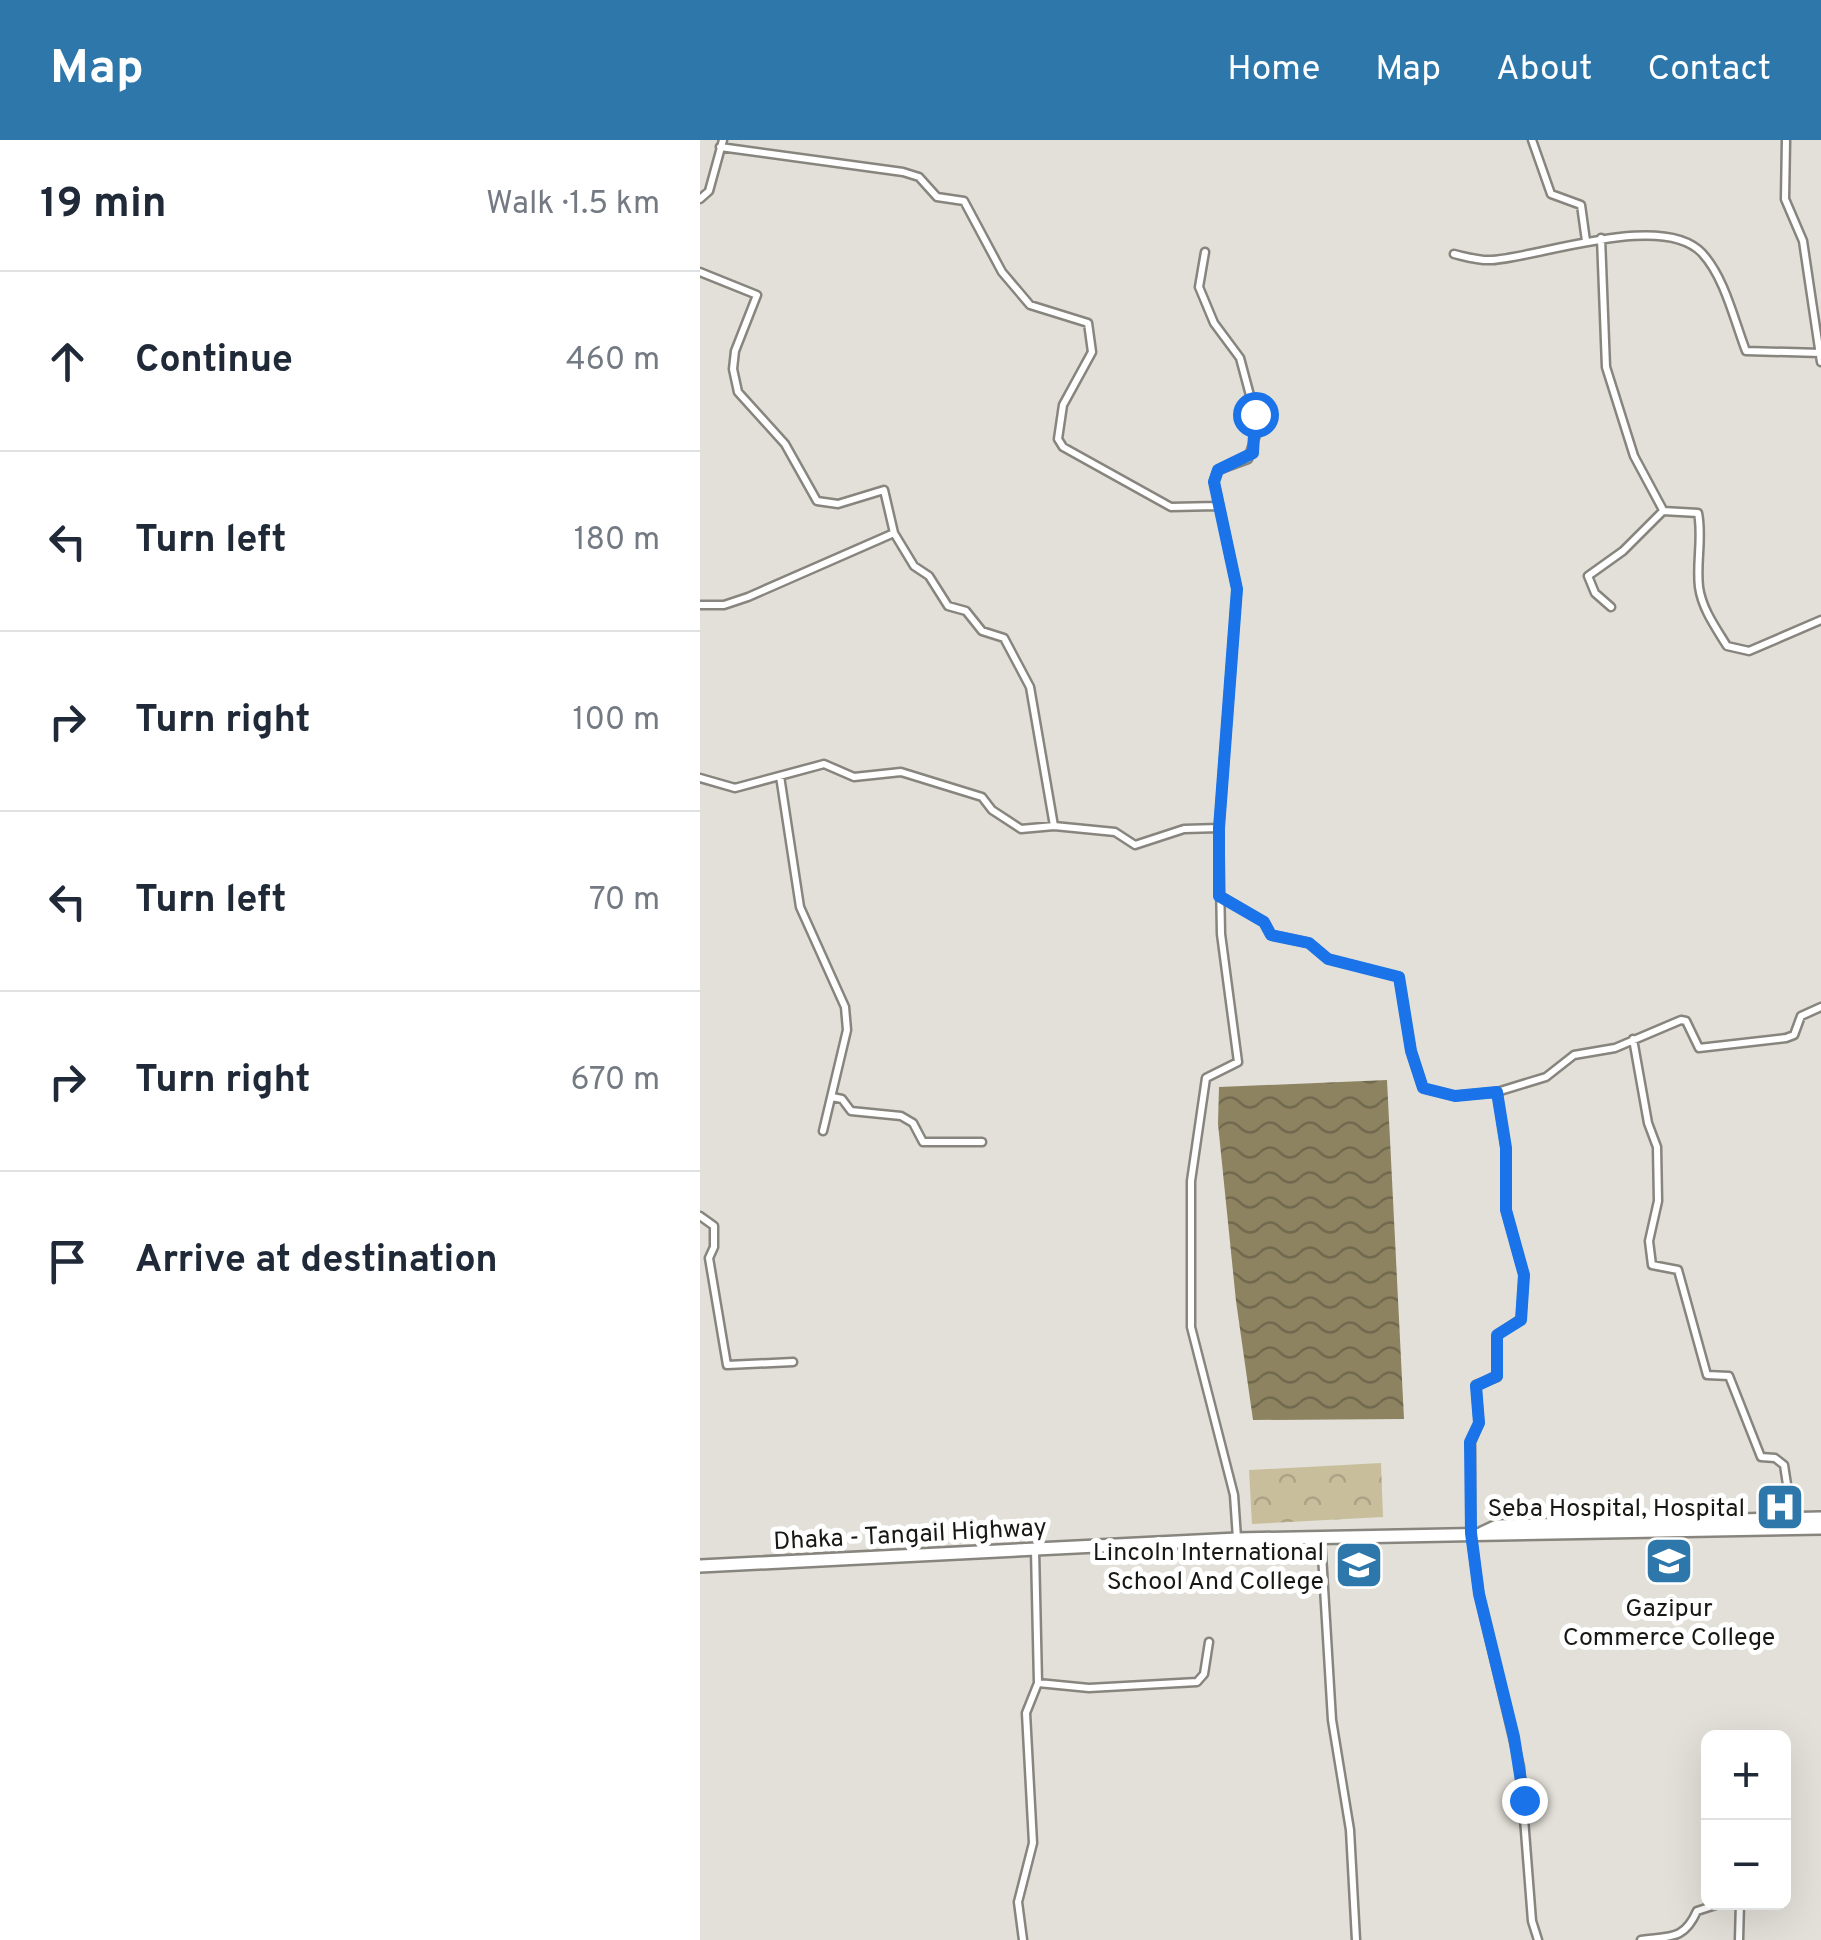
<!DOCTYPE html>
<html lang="en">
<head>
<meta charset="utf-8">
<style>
  :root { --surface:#fff; --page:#f6f6f7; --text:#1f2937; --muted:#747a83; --line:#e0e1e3; --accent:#2e77ab }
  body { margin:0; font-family:Overpass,sans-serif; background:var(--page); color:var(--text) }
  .controls { position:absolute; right:30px; bottom:30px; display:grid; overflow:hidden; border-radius:15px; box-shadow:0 10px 40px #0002 }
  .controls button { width:90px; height:90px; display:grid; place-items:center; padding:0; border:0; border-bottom:2px solid var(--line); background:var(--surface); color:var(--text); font:50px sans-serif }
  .stop { position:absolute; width:30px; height:30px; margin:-22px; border:8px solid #1a73e8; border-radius:50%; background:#fff }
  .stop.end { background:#1a73e8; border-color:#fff; box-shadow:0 2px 10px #0008 }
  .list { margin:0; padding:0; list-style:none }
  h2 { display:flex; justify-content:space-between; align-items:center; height:130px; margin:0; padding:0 40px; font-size:42px }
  h2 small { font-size:32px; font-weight:400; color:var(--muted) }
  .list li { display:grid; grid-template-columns:65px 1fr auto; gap:30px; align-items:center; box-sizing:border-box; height:180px; padding:0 40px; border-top:2px solid var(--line) }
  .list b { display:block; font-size:38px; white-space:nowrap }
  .list em { font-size:32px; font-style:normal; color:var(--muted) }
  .icon { flex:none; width:55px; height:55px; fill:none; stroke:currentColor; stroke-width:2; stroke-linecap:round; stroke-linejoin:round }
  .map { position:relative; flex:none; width:1121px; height:1800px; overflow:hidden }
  header { display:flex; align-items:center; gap:60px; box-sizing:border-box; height:140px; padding:0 50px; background:var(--accent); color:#fff }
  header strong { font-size:48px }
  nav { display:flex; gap:55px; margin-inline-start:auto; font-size:35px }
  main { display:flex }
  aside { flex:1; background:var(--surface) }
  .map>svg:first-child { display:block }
</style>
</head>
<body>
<header>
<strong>Map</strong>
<nav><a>Home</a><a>Map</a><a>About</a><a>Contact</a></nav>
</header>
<main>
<aside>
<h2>19 min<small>Walk · 1.5 km</small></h2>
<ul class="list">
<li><svg class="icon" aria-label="ahead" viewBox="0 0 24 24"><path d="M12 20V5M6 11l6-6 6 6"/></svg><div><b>Continue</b></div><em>460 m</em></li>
<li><svg class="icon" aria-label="left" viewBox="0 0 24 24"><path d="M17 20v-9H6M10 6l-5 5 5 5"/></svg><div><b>Turn left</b></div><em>180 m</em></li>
<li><svg class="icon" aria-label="right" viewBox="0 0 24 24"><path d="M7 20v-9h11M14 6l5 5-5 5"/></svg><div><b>Turn right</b></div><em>100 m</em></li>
<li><svg class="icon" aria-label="left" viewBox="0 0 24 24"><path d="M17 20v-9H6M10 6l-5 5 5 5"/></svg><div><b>Turn left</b></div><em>70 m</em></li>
<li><svg class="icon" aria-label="right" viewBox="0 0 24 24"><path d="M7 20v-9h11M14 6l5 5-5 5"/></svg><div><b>Turn right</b></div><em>670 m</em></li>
<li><svg class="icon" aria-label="arrive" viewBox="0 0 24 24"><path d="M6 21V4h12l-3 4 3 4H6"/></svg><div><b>Arrive at destination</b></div></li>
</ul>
</aside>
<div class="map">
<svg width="1121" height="1800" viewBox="0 0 1121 1800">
  <defs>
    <pattern id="park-crowns" width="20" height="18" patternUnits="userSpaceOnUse" patternTransform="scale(2.5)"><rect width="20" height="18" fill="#c9be9c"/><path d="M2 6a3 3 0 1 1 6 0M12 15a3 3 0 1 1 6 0" fill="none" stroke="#aca386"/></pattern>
    <pattern id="water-waves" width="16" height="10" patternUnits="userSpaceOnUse" patternTransform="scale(2.5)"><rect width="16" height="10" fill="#8d8361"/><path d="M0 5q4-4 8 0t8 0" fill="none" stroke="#726a4f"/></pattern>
  </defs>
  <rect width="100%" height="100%" fill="#e2e0d8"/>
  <path fill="url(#park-crowns)" d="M681,1323L683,1377L552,1384L549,1330Z"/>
  <path fill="url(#water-waves)" d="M687,940L704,1279L553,1280L536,1161L518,984L519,947Z"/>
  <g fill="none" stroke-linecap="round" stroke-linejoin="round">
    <g stroke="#87857e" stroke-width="11">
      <path id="minor" d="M832,0L851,54L881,65L886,101
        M1086,0L1085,59L1103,101L1121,222
        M20,7L203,32L219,37L237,57L264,61L302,132L330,165L388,183L392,212L363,265L358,299L363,307L471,367L517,366
        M0,59L9,51L23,0
        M901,98L906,227L934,316L963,370
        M505,112L499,147L514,183L540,218L555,274L557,292L548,319L518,330L514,341L537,449L519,688L521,794L538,922L506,938L491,1041V1187L534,1355L537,1398
        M754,114C767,117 779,121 792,120C840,117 963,71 1002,113C1025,138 1034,180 1046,211L1121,213
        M0,132L57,155L35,211L33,229L38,252L85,304L117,361L138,364L184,350L194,393L214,426L229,436L248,466L266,471L282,491L304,498L330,547L354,686
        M1,465H24L48,457L194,393
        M911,467L895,453L888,436L923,411L963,371L998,373C1003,398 996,422 999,447C1002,469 1016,488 1027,506L1049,511L1121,480
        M80,636L100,767L145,867L147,890L123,991
        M0,638L35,648L124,624L154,637L201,632L282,657L292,670L321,689L354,686L415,692L435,705L484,689L519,688
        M520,756L564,782L571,795L609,803L628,819L699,837L711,911L723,948L755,956L797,952L846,937L874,915L915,908L981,880L986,881L999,908L1086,898L1094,895L1101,876L1121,867
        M933,899L948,983L957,1007L958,1061L949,1101L952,1125L978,1130L1007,1235L1029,1236L1061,1317L1075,1318L1084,1325L1092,1377
        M797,952L806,1009V1070L824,1135L821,1179L797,1195V1237L776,1245L779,1283L771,1302V1393L779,1454L820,1627L832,1781L838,1800
        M132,957L142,959L151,971L201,976L213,983L223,1002H282
        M0,1076L14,1086V1107L9,1118L27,1225L93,1222
        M621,1398L632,1580L650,1690L656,1800
        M338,1543L389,1548L497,1542L504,1534L509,1502
        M323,1800L318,1762L333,1703L326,1573L338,1543L335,1410
        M941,1800C971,1796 984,1800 997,1771L1025,1762
        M1039,1800L1040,1762"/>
    </g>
    <g stroke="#87857e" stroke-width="16">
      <path id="trunk" d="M782,1393L797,1386L1121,1378
        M0,1426L537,1399L1121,1388"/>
    </g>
    <use href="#minor" stroke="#fff" stroke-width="6"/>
    <use href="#trunk" stroke="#fff" stroke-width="11"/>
  </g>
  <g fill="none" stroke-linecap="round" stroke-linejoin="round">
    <path stroke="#1a73e8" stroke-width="12" d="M555,274L553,313L518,330L514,342L537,449L519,688V756L564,782L571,795L609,803L628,819L699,837L711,911L723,948L755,956L797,952L806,1008V1070L824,1135L821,1180L797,1195V1236L776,1246L779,1283L770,1302L771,1393L779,1454L814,1597L824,1660"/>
  </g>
  <defs>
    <g id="hospital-square" transform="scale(2.5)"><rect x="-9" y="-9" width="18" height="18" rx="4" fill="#2e77ab" stroke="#fff"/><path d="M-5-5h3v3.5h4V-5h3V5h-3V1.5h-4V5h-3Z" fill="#fff"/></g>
    <g id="university-square" transform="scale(2.5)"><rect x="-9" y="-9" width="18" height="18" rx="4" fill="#2e77ab" stroke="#fff"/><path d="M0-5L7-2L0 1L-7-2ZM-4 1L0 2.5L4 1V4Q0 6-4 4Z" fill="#fff"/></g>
  </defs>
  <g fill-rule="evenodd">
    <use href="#hospital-square" x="1080" y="1367"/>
    <use href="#university-square" x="969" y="1421"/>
    <use href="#university-square" x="659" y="1425"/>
  </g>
  <g text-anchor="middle" stroke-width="10" stroke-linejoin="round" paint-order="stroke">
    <g font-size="25" fill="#181815" stroke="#fff" text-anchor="end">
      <text x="1045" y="1376">Seba Hospital, Hospital</text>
      <text x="624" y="1420">Lincoln International<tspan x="624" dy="29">School And College</tspan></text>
      <text x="969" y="1476" text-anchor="middle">Gazipur<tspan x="969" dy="29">Commerce College</tspan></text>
    </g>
    <g font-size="25" fill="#181815" stroke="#fff">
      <text transform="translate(210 1393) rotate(-3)" y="9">Dhaka - Tangail Highway</text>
    </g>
  </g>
</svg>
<div class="controls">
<button>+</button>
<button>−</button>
</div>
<div class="stop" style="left:555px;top:274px"></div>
<div class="stop end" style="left:824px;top:1660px"></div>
</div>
</main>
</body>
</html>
